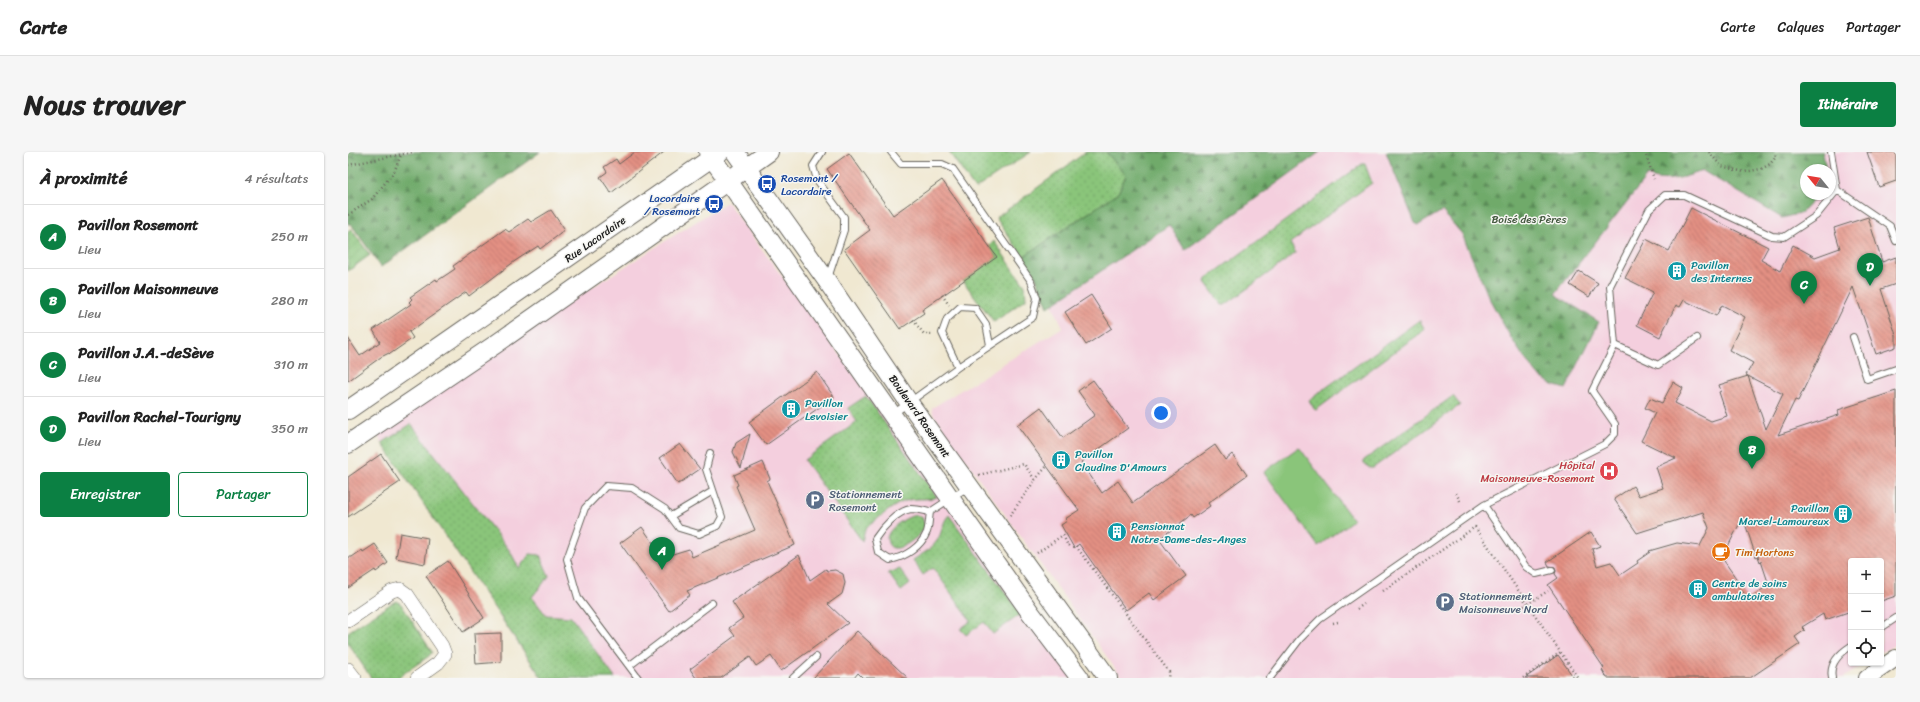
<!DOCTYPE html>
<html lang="fr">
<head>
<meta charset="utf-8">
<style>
  :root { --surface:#fff; --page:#f6f6f6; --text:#222; --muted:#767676; --line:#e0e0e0; --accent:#0b8043 }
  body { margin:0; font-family:Sriracha,sans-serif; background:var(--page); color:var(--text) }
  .controls { position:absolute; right:12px; bottom:12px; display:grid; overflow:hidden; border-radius:4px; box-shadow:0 1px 3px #0004 }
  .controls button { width:36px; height:36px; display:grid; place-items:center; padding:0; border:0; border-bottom:1px solid var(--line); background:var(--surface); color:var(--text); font:20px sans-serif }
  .compass { position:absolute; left:1452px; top:12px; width:36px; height:36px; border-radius:50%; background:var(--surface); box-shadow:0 1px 3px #0004; rotate:300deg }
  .you { position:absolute; left:813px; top:261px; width:14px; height:14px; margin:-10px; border:3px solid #fff; border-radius:50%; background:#1a73e8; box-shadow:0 0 0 6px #1a73e833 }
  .badge { display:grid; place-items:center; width:26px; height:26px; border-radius:50%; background:var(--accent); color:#fff; font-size:13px; font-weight:700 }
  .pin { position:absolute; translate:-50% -33px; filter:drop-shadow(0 1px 2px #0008) }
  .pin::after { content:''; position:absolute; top:21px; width:14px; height:12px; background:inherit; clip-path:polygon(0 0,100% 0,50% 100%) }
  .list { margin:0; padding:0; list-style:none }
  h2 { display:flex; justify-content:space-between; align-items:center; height:52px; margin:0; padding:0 16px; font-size:17px }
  h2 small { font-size:13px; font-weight:400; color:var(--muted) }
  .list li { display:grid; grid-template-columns:26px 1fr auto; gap:12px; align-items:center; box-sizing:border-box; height:64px; padding:0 16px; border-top:1px solid var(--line) }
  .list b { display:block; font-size:15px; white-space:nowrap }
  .list p { margin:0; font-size:13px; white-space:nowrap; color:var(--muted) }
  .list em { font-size:13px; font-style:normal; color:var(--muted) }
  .actions { display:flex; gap:8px; padding:12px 16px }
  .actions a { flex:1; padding:9px 0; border:1px solid var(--accent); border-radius:4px; text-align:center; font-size:14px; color:var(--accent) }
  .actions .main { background:var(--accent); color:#fff }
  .icon { flex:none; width:22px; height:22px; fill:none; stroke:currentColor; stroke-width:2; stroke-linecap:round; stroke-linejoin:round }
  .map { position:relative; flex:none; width:1548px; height:526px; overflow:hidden; border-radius:4px }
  header { display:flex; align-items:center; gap:24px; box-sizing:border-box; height:56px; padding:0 20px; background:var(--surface); border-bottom:1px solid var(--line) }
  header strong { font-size:19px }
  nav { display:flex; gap:22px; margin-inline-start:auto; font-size:14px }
  .intro { display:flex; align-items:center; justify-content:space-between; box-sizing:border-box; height:96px; padding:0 24px }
  h1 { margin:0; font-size:28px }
  .button { padding:10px 18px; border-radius:4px; background:var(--accent); color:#fff; font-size:14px; font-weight:700 }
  main { display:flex; gap:24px; padding:0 24px }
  aside { flex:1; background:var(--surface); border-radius:4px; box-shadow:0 1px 3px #0004 }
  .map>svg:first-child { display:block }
</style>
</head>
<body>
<header>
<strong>Carte</strong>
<nav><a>Carte</a><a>Calques</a><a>Partager</a></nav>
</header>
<div class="intro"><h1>Nous trouver</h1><a class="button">Itinéraire</a></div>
<main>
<aside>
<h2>À proximité<small>4 résultats</small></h2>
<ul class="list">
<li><span class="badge">A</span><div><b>Pavillon Rosemont</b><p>Lieu</p></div><em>250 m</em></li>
<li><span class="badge">B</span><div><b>Pavillon Maisonneuve</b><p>Lieu</p></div><em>280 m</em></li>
<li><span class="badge">C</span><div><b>Pavillon J.A.-deSève</b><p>Lieu</p></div><em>310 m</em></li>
<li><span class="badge">D</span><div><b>Pavillon Rachel-Tourigny</b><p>Lieu</p></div><em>350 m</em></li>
</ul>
<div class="actions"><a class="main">Enregistrer</a><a>Partager</a></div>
</aside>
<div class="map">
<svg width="1548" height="526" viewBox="0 0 1548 526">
  <defs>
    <pattern id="grass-dots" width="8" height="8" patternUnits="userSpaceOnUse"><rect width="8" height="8" fill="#8ac57a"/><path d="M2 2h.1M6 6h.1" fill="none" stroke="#76a969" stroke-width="1.8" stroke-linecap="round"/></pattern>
    <pattern id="forest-firs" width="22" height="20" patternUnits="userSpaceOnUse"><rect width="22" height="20" fill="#6faa6a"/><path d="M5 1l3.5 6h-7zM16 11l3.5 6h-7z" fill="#5a8a56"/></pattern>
    <pattern id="garden-furrows" width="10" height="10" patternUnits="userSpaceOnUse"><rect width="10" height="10" fill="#8ac57a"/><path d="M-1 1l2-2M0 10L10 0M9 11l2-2" fill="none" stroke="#76a969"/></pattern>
    <pattern id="building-back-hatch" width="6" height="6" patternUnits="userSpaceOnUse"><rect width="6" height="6" fill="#e39083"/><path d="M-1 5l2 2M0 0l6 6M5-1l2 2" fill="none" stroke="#b7756a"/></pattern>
  </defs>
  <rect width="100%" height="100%" fill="#f6f6f2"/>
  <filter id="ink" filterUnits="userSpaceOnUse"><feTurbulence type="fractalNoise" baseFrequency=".025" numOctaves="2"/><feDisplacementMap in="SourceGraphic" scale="8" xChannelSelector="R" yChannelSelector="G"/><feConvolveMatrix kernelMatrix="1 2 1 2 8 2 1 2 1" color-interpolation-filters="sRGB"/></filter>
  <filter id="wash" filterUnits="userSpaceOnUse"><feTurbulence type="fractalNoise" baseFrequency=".012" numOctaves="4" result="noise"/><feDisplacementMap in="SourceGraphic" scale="16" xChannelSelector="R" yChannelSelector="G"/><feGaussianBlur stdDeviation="0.9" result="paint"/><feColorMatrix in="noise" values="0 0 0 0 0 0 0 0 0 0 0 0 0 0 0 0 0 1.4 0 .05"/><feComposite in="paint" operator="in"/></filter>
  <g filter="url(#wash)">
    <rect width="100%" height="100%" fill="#f0e8d1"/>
    <path fill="#f4cfde" d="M972,0H1038L1074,71L1094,58L1114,82L1141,146L1163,186L1191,224L1207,142L1299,24L1328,28L1355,19L1434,66L1453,61L1471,42H1482V18H1478L1475,0H1548V492L1533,501V409H1503V511H1518L1495,526H774L585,262L584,256L715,175L704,152L822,73L837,98Z
      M379,50L731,526H193L24,275Z"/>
    <path fill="url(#grass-dots)" stroke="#53704b" d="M601,0H683L627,37Z
      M738,0H758L778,23L770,41L675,105L648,66Z
      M1014,12H1017L1024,31L942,91L948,101L877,153H874L857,130L858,127Z
      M646,89L677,134L678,147L646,170L615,129L649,105L641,94Z
      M1070,169H1072L1076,176V178L968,258L966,257L961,248Z
      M518,244L589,345C579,348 571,346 561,348C548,350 530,367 519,375L517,378L514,389L456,308L509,270L500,256Z
      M1105,244L1112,253L1025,316H1022L1016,312V308Z
      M63,272L162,399L171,416L182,402L192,403L201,424L184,445L198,463L223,465L267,526H194L34,291Z
      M567,363L574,365L577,374L575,379C568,387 541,409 539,386C541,375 557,366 567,363Z
      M601,363L673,462L645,482L636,470L618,483L612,477L623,469L585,416L575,423L565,408C574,402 586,396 591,385C595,377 595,369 601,363Z
      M552,417L562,432L553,439L540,421Z
      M49,449L53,452L84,500L81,504L49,526H23L0,491V480L44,451Z"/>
    <path fill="url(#forest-firs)" stroke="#466343" d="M0,0H192L33,115L3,72H0Z
      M758,0H972L837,98L821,73L700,155L688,126L675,105L770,41L778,23Z
      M1038,0H1475L1478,18H1458V42H1471L1453,61L1434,66L1355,19C1336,25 1319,32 1299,24L1207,142L1251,170L1218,237L1205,233L1191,224L1177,207L1163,186L1141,146L1114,82L1094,59L1074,71L1071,73L1067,71Z"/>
    <path fill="url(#garden-furrows)" stroke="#53704b" d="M3,77L22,103L0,119V79Z"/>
    <path fill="#8ac57a" stroke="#53704b" d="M951,295L1005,368L970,394L916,320Z"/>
    <g id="blocks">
      <path fill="url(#building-back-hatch)" fill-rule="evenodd" d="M287,0H316L263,41L252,25L259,20L256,15L268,7L271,12Z
        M1519,0H1548V29L1531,35Z
        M501,1L545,63L594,28L649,105L574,158L576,161L552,177L496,97L522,78L479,17Z
        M1343,56L1420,95L1413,108L1432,119L1445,93L1467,105L1492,96L1486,76L1520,65L1534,110L1548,105V132L1533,137L1548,183V195L1528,202L1505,135L1450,249L1447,248L1430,283L1491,263L1490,258L1548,239V444L1533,449V409H1503V459L1477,468L1475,462L1454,475L1457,478L1447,485L1452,492L1402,526H1259L1254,518L1256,516L1200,433L1210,426L1207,422L1208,419L1207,415L1201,414L1199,410L1243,380L1252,394L1244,397L1249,414L1263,410L1272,423L1290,411L1289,409L1302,400L1301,399L1329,391L1352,394L1361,376L1355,360L1289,381L1266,347L1285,334L1291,344L1315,336L1308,315L1328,306L1293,289L1307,261L1297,256L1302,246L1314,251L1325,230L1335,236L1327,251L1363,269L1379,264L1371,240L1373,239L1371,233L1400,224L1418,277L1435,242L1398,223L1405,211L1381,198L1397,165L1374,153L1368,164L1336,148L1332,155L1328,153L1312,185L1289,173L1305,140L1277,126L1298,87L1321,99ZM1395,365L1408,405L1410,404L1412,410L1413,409L1421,433L1400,447L1388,430L1390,429L1374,406Z
        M203,58L216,77L212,82L192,97L190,94L167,109L121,144L118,140L61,180L65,186L42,202L41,201L33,205L0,229V186L12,204L32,190L25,178L63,152L61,150L64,147L62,145L88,127L89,129L107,117L105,114L157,77L161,80L180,67L183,70Z
        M1231,119L1250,131L1241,145L1222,133Z
        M743,143L764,176L738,193L717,160Z
        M469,220L486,245L418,293L401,270Z
        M745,228L780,276L733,310L754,341L770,329L785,351L867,293L877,308L884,302L899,323L860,351L862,354L845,366L843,363L811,387L838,424L806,448L801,441L778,458L731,392L726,396L713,373L719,369L717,367L731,358L669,273L693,255L715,286L747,263L730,239Z
        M402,282L393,316L385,300L388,291Z
        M332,292L352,317L330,332L312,306Z
        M33,302L52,330L0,365V325Z
        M415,310L422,327L419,329L447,393L339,439L342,443L321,459L272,391L294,375L315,405L341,397L344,405L407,378L388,334L390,333L386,323Z
        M52,381L80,386L77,412L48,406Z
        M27,392L40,411L28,420L27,418L0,436V405H4L14,398L15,400Z
        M451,403L462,428L478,417L479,419L487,418L495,422L497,431L494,442L480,452L500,471L433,519L423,504L408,514L402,505L373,526H348L342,517L387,484L381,476L395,466L384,450Z
        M100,409L136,466L115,480L78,424Z
        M509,479L560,526H515L510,521L506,526H465Z
        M153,481V510L128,512L126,482Z
        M1210,503L1226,526H1177Z"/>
    </g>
  </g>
  <g filter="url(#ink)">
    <use href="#blocks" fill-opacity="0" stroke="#66635b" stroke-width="1"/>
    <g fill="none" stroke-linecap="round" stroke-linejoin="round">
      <g stroke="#66635b" stroke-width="8">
        <path id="service" d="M474,0L465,14L469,28L496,65V78L480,126
          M543,0L553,12H594L605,17L683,129L689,146L685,165L610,215L545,262
          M1489,38L1542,74L1548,89
          M1505,185L1519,227L1548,217
          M1267,193L1310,213L1349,186
          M610,215L594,181L599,167L612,155L627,156L638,172L642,193
          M1136,353L1178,415L1188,422L1204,418
          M582,360C581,366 581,374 579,380C573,395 557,405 542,408L530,400L527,387C534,376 549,359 563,357C569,357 577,359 582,360L620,335
          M323,364L365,339
          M1533,476L1548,466
          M281,514L364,451
          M290,526L230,446L219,407L237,356L258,334L284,336L317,357L331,376L351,382L369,374L374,365L358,317L362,301
          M445,526L468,505
          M922,526L952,487L972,467L1136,353L1257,292L1267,282V272L1244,239L1267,193L1262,134L1301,58L1317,43H1336L1424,84L1436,85L1468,64L1489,38L1483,0
          M1484,526C1481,512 1492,501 1503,494"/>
      </g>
      <g stroke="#66635b" stroke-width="14">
        <path id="minor" d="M0,469L44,439L52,437L59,442L94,494L97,502L90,511L69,526
          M0,517L7,526"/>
      </g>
      <g stroke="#66635b" stroke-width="18">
        <path id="tertiary" d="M1519,526L1548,506"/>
      </g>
      <g stroke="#66635b" stroke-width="20">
        <path id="secondary" d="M360,0L682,460L732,526
          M387,0L479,129L562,252L760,526
          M0,258L372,0
          M0,292L148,192L421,0"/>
      </g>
      <path stroke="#66635b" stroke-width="2.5" stroke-dasharray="1 3" stroke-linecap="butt" d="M1297,0L1306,27
        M1361,0L1373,14L1396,20L1413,17L1422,12L1427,6L1428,0
        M0,13L65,0
        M0,63L24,47L46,20L53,3
        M594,143L601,153
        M565,168L576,182H585
        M631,323L676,312L687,328L661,365
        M687,328L699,314
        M1108,341L1113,351
        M728,394L821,520L820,526
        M689,401L715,383L720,394L723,391
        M1035,439L1127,375L1230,526
        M1176,454L1200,439
        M1009,457L1016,452
        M985,471L990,470
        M1175,526L1213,500"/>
      <use href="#service" stroke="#fff" stroke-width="6"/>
      <use href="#minor" stroke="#fff" stroke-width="13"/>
      <use href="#tertiary" stroke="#fff" stroke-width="16"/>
      <use href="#secondary" stroke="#fff" stroke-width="18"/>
    </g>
  </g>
  <defs>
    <g id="bus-disc" transform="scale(1)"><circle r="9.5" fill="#1a4fb4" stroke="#f6f6f2"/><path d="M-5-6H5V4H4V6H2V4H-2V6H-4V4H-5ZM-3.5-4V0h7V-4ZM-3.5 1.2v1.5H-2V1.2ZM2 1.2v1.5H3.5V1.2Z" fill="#fff"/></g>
    <g id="building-disc" transform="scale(1)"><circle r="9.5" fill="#0f9aa8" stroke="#f6f6f2"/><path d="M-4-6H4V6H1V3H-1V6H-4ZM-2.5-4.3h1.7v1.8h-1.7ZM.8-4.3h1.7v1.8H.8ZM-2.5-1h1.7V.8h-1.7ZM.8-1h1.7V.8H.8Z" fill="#fff"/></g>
    <g id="hospital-disc" transform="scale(1)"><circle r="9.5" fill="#e0444e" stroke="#f6f6f2"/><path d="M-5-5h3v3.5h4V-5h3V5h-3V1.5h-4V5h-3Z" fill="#fff"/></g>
    <g id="parking-disc" transform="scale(1)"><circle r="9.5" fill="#5c6f8a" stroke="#f6f6f2"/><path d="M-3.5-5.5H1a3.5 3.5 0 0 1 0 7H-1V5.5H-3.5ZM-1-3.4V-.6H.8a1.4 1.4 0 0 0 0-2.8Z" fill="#fff"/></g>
    <g id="cafe-disc" transform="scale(1)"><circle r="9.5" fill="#e8710a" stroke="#f6f6f2"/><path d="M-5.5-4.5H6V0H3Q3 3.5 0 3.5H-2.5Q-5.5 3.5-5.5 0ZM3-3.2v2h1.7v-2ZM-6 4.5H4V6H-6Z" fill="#fff"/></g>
  </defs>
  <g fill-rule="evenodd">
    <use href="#bus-disc" x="419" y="32"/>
    <use href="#bus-disc" x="366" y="52"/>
    <use href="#building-disc" x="1329" y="119"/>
    <use href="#building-disc" x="443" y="257"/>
    <use href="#building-disc" x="713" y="308"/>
    <use href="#hospital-disc" x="1261" y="319"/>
    <use href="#parking-disc" x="467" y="348"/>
    <use href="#building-disc" x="1495" y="362"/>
    <use href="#building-disc" x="769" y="380"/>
    <use href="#cafe-disc" x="1373" y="400"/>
    <use href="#building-disc" x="1350" y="437"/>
    <use href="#parking-disc" x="1097" y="450"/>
  </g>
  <g text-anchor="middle" stroke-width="3" stroke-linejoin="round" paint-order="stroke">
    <g font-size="11" fill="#164399" stroke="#f6f6f2" text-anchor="start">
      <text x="433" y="30">Rosemont /<tspan x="433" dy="13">Lacordaire</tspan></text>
      <text x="352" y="50" text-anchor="end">Lacordaire<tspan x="352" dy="13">/ Rosemont</tspan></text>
    </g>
    <g font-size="11" fill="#42573d" stroke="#f6f6f2">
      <text x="1181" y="71">Boisé des Pères</text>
    </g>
    <g font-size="11" fill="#1c1c1c" stroke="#f6f6f2">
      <text transform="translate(247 87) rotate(-35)" y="4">Rue Lacordaire</text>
      <text transform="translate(572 264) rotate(55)" y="4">Boulevard Rosemont</text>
    </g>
    <g font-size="11" fill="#0d838f" stroke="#f6f6f2" text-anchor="start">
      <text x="1343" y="117">Pavillon<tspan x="1343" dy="13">des Internes</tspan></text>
      <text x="457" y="255">Pavillon<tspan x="457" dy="13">Levoisier</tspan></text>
      <text x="727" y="306">Pavillon<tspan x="727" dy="13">Claudine D'Amours</tspan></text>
      <text x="1481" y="360" text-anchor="end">Pavillon<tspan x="1481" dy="13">Marcel-Lamoureux</tspan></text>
      <text x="783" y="378">Pensionnat<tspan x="783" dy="13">Notre-Dame-des-Anges</tspan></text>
      <text x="1364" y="435">Centre de soins<tspan x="1364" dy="13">ambulatoires</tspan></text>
    </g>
    <g font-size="11" fill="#be3a42" stroke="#f6f6f2" text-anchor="end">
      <text x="1247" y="317">Hôpital<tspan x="1247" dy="13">Maisonneuve-Rosemont</tspan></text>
    </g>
    <g font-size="11" fill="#4e5e75" stroke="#f6f6f2" text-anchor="start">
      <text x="481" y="346">Stationnement<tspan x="481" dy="13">Rosemont</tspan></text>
      <text x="1111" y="448">Stationnement<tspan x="1111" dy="13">Maisonneuve Nord</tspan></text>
    </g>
    <g font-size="11" fill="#c56008" stroke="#f6f6f2" text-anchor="start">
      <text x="1387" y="404">Tim Hortons</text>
    </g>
  </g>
</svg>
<div class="controls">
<button>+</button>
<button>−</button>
<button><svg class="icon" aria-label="locate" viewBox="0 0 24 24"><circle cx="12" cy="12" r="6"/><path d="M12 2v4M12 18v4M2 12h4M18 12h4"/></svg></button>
</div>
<svg class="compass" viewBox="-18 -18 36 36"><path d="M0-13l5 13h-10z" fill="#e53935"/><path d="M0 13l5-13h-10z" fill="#767676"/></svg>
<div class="you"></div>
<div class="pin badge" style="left:314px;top:418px">A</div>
<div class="pin badge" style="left:1404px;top:317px">B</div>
<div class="pin badge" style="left:1456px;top:152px">C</div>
<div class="pin badge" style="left:1522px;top:134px">D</div>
</div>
</main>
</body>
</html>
